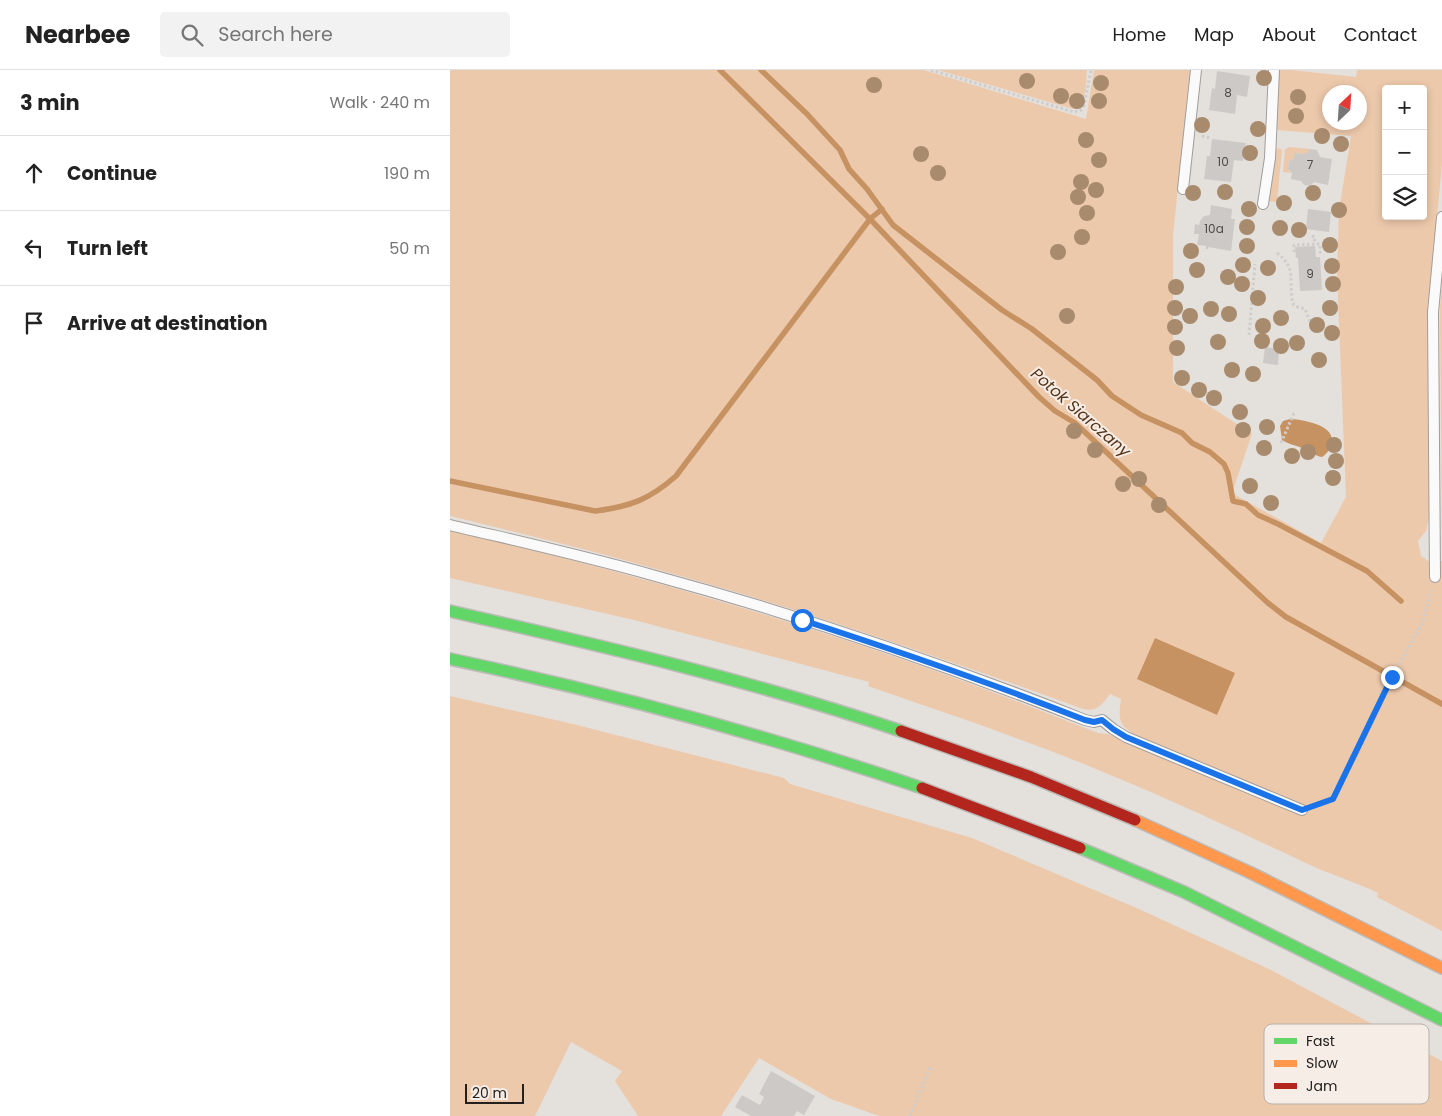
<!DOCTYPE html>
<html lang="en">
<head>
<meta charset="utf-8">
<style>
  :root { --surface:#fff; --page:#f2f2f2; --text:#222; --muted:#767676; --line:#e0e0e0 }
  body { margin:0; font-family:Poppins,sans-serif; background:var(--page); color:var(--text) }
  .controls { position:absolute; right:15px; top:15px; display:grid; overflow:hidden; border-radius:5px; box-shadow:0 2px 8px #0003 }
  .controls button { width:45px; height:45px; display:grid; place-items:center; padding:0; border:0; border-bottom:1px solid var(--line); background:var(--surface); color:var(--text); font:25px sans-serif }
  .compass { position:absolute; left:872px; top:15px; width:45px; height:45px; border-radius:50%; background:var(--surface); box-shadow:0 2px 8px #0003; rotate:25deg }
  .scale { position:absolute; left:15px; bottom:12px; width:59px; box-sizing:border-box; padding-left:5px; border:2px solid #23201d; border-top:0; font-size:14px; line-height:18px; white-space:nowrap; color:#23201d; -webkit-text-stroke:4px #f6ede6; paint-order:stroke }
  .stop { position:absolute; width:15px; height:15px; margin:-11px; border:4px solid #1a73e8; border-radius:50%; background:#fff }
  .stop.end { background:#1a73e8; border-color:#fff; box-shadow:0 1px 5px #0008 }
  .list { margin:0; padding:0; list-style:none }
  h2 { display:flex; justify-content:space-between; align-items:center; height:65px; margin:0; padding:0 20px; font-size:21px }
  h2 small { font-size:16px; font-weight:400; color:var(--muted) }
  .list li { display:grid; grid-template-columns:32px 1fr auto; gap:15px; align-items:center; box-sizing:border-box; height:75px; padding:0 20px; border-top:1px solid var(--line) }
  .list b { display:block; font-size:19px; white-space:nowrap }
  .list em { font-size:16px; font-style:normal; color:var(--muted) }
  .icon { flex:none; width:28px; height:28px; fill:none; stroke:currentColor; stroke-width:2; stroke-linecap:round; stroke-linejoin:round }
  .map { position:relative; flex:none; width:992px; height:1046px; overflow:hidden }
  header { display:flex; align-items:center; gap:30px; box-sizing:border-box; height:70px; padding:0 25px; background:var(--surface); border-bottom:1px solid var(--line) }
  header strong { font-size:24px }
  nav { display:flex; gap:28px; margin-inline-start:auto; font-size:18px }
  .search { width:350px; height:45px; background:var(--page); display:flex; align-items:center; gap:12px; box-sizing:border-box; padding:0 18px; border-radius:5px; color:var(--muted); font-size:19px }
  main { display:flex }
  aside { flex:1; background:var(--surface) }
  .map>svg:first-child { display:block }
</style>
</head>
<body>
<header>
<strong>Nearbee</strong>
<div class="search"><svg class="icon" aria-label="search" viewBox="0 0 24 24"><circle cx="10" cy="10" r="6"/><path d="M15 15l6 6"/></svg>Search here</div>
<nav><a>Home</a><a>Map</a><a>About</a><a>Contact</a></nav>
</header>
<main>
<aside>
<h2>3 min<small>Walk · 240 m</small></h2>
<ul class="list">
<li><svg class="icon" aria-label="ahead" viewBox="0 0 24 24"><path d="M12 20V5M6 11l6-6 6 6"/></svg><div><b>Continue</b></div><em>190 m</em></li>
<li><svg class="icon" aria-label="left" viewBox="0 0 24 24"><path d="M17 20v-9H6M10 6l-5 5 5 5"/></svg><div><b>Turn left</b></div><em>50 m</em></li>
<li><svg class="icon" aria-label="arrive" viewBox="0 0 24 24"><path d="M6 21V4h12l-3 4 3 4H6"/></svg><div><b>Arrive at destination</b></div></li>
</ul>
</aside>
<div class="map">
<svg width="992" height="1046" viewBox="0 0 992 1046">
  <rect width="100%" height="100%" fill="#e4e0dc"/>
  <path fill="#edc9ac" fill-rule="evenodd" d="M0,0H474L636,49L644,0H740L723,166V312L802,364L782,423L871,473L896,427L887,205L889,140L901,66L827,60L828,0H842L906,7L907,0H992V95L978,239L980,442L976,461L968,471L971,486L980,492L992,491V861L927,827L928,823C906,812 881,805 858,794C770,753 681,711 590,677C533,655 475,636 418,616L419,612L184,550L0,508V460C143,494 285,533 425,580C500,605 574,634 648,663L658,664L686,675L689,667C669,655 668,652 671,629L660,624C652,635 647,642 633,639C501,591 369,545 234,507C157,484 78,465 0,446ZM936,19H973V146H936ZM879,22H909V52H879Z
    M488,0H637C636,12 637,36 623,39Z
    M839,77L860,79L856,84L845,83L844,88L839,91L838,99L841,103L833,102L835,79Z
    M829,78L832,80L827,132L818,131L825,79Z
    M992,215V458L990,238Z
    M0,626L123,654L334,708L340,714L522,768L689,839L819,899L992,991V1046H429L381,1029L309,988L271,1046H188L165,1011L172,1001L121,972L85,1046H0Z"/>
  <path fill="#c79262" d="M840,349C850,349 869,353 877,360C887,369 880,382 872,387C865,386 859,381 852,378C845,375 838,374 832,370L830,356L833,351Z
    M705,568L785,603L767,645L687,609Z"/>
  <g fill="none" stroke-linecap="round" stroke-linejoin="round">
    <path stroke="#c79262" stroke-width="5.5" d="M270,0L420,149L589,327L605,341L625,353L818,533L836,547L992,634
      M311,0L357,44L390,80L399,99L417,119L443,155L552,240L582,259L647,310L662,326L691,345L732,363L742,373L760,382L774,394L778,403L783,431L796,434L808,445L828,454L917,501L951,531
      M0,411L145,441C180,437 200,429 226,406L420,149L432,139"/>
  </g>
  <path fill="#cdc9c6" d="M767,1L800,6L797,27L787,25L785,44L759,40L762,18L765,19Z
    M762,69L796,73L793,91L784,90L781,112L754,109L757,86H760Z
    M860,79L867,80L870,87L882,89L878,115L864,112L860,116L854,115L851,111L841,109L842,103L838,99L839,91L844,88L845,83L856,84Z
    M761,135L782,139L781,149H785L781,181L758,177V179H756V176L747,175L749,164H744L745,154L749,155L750,151L754,146L760,145Z
    M858,139L881,142L879,162L856,159Z
    M865,176L866,187H870L872,220L850,221L848,188H846L845,177Z
    M815,277L829,279L828,295L813,293Z
    M321,1001L365,1026L354,1045L347,1041L344,1046H301L285,1037L292,1025L310,1035L314,1027L309,1024Z"/>
  <g fill="none" stroke-linecap="round" stroke-linejoin="round">
    <g stroke="#a19d9b" stroke-width="12">
      <path id="lane" d="M733,119L746,0
        M813,134L820,88L824,0
        M0,455C67,471 135,486 202,505C349,545 494,594 635,650L644,652L652,650L663,659L676,667L852,740
        M985,507L983,242L992,147"/>
    </g>
    <g stroke="#bdbbb8" stroke-width="14">
      <path id="fast" d="M0,541C152,576 304,611 451,661
        M0,589C160,623 317,665 472,718
        M630,778L734,822L992,950"/>
    </g>
    <g stroke="#bdbbb8" stroke-width="14">
      <path id="slow" d="M685,750L799,802L992,898"/>
    </g>
    <g stroke="#bdbbb8" stroke-width="14">
      <path id="jam" d="M451,661L581,707L685,750
        M472,718L630,778"/>
    </g>
    <path stroke="#cfcdcc" stroke-width="3" stroke-dasharray="2.5 2.5" stroke-linecap="butt" d="M481,0L624,42L631,40L634,36L641,0
      M752,66L760,68
      M862,166L865,167L864,174
      M844,182V175L870,174V186
      M827,183C846,198 839,206 842,227C842,230 842,232 844,235C846,237 852,238 855,239L863,259
      M799,265L805,194
      M831,373L844,343
      M864,736L883,729L942,607L973,552L981,520
      M460,1046L481,996"/>
    <use href="#lane" stroke="#fbfafa" stroke-width="10"/>
    <use href="#fast" stroke="#63d668" stroke-width="11"/>
    <use href="#slow" stroke="#ff974d" stroke-width="11"/>
    <use href="#jam" stroke="#b3261e" stroke-width="11"/>
  </g>
  <g fill="#a88a6d">
    <circle cx="814" cy="8" r="8"/>
    <circle cx="577" cy="11" r="8"/>
    <circle cx="651" cy="13" r="8"/>
    <circle cx="424" cy="15" r="8"/>
    <circle cx="611" cy="26" r="8"/>
    <circle cx="848" cy="27" r="8"/>
    <circle cx="627" cy="31" r="8"/>
    <circle cx="649" cy="31" r="8"/>
    <circle cx="846" cy="46" r="8"/>
    <circle cx="752" cy="55" r="8"/>
    <circle cx="808" cy="59" r="8"/>
    <circle cx="872" cy="66" r="8"/>
    <circle cx="636" cy="70" r="8"/>
    <circle cx="891" cy="74" r="8"/>
    <circle cx="800" cy="83" r="8"/>
    <circle cx="471" cy="84" r="8"/>
    <circle cx="649" cy="90" r="8"/>
    <circle cx="488" cy="103" r="8"/>
    <circle cx="631" cy="112" r="8"/>
    <circle cx="646" cy="120" r="8"/>
    <circle cx="775" cy="122" r="8"/>
    <circle cx="743" cy="123" r="8"/>
    <circle cx="863" cy="123" r="8"/>
    <circle cx="628" cy="127" r="8"/>
    <circle cx="834" cy="133" r="8"/>
    <circle cx="799" cy="139" r="8"/>
    <circle cx="889" cy="140" r="8"/>
    <circle cx="637" cy="143" r="8"/>
    <circle cx="797" cy="157" r="8"/>
    <circle cx="830" cy="158" r="8"/>
    <circle cx="849" cy="160" r="8"/>
    <circle cx="632" cy="167" r="8"/>
    <circle cx="880" cy="175" r="8"/>
    <circle cx="797" cy="176" r="8"/>
    <circle cx="741" cy="181" r="8"/>
    <circle cx="608" cy="182" r="8"/>
    <circle cx="793" cy="195" r="8"/>
    <circle cx="882" cy="196" r="8"/>
    <circle cx="818" cy="198" r="8"/>
    <circle cx="747" cy="200" r="8"/>
    <circle cx="778" cy="207" r="8"/>
    <circle cx="792" cy="214" r="8"/>
    <circle cx="883" cy="214" r="8"/>
    <circle cx="726" cy="217" r="8"/>
    <circle cx="808" cy="228" r="8"/>
    <circle cx="725" cy="238" r="8"/>
    <circle cx="880" cy="238" r="8"/>
    <circle cx="761" cy="239" r="8"/>
    <circle cx="779" cy="244" r="8"/>
    <circle cx="617" cy="246" r="8"/>
    <circle cx="740" cy="246" r="8"/>
    <circle cx="831" cy="248" r="8"/>
    <circle cx="867" cy="255" r="8"/>
    <circle cx="813" cy="256" r="8"/>
    <circle cx="725" cy="257" r="8"/>
    <circle cx="882" cy="263" r="8"/>
    <circle cx="812" cy="271" r="8"/>
    <circle cx="768" cy="272" r="8"/>
    <circle cx="847" cy="273" r="8"/>
    <circle cx="831" cy="276" r="8"/>
    <circle cx="727" cy="278" r="8"/>
    <circle cx="869" cy="290" r="8"/>
    <circle cx="782" cy="300" r="8"/>
    <circle cx="803" cy="304" r="8"/>
    <circle cx="732" cy="308" r="8"/>
    <circle cx="749" cy="320" r="8"/>
    <circle cx="764" cy="328" r="8"/>
    <circle cx="790" cy="342" r="8"/>
    <circle cx="817" cy="357" r="8"/>
    <circle cx="793" cy="360" r="8"/>
    <circle cx="624" cy="361" r="8"/>
    <circle cx="884" cy="375" r="8"/>
    <circle cx="814" cy="378" r="8"/>
    <circle cx="645" cy="380" r="8"/>
    <circle cx="858" cy="382" r="8"/>
    <circle cx="842" cy="386" r="8"/>
    <circle cx="886" cy="391" r="8"/>
    <circle cx="883" cy="408" r="8"/>
    <circle cx="689" cy="409" r="8"/>
    <circle cx="673" cy="414" r="8"/>
    <circle cx="800" cy="416" r="8"/>
    <circle cx="821" cy="433" r="8"/>
    <circle cx="709" cy="435" r="8"/>
  </g>
  <g fill="none" stroke-linecap="round" stroke-linejoin="round">
    <path stroke="#1a73e8" stroke-width="6" d="M352,550C448,581 541,613 635,650L644,652L652,650L663,659L676,667L852,740L883,729L942,607"/>
  </g>
  <g text-anchor="middle" stroke-width="4" stroke-linejoin="round" paint-order="stroke">
    <g font-size="12" fill="#4e4b48">
      <text x="778" y="27">8</text>
      <text x="773" y="96">10</text>
      <text x="860" y="99">7</text>
      <text x="764" y="163">10a</text>
      <text x="860" y="208">9</text>
    </g>
    <g font-size="16" font-style="italic" fill="#56361b" stroke="#f6ede6">
      <text transform="translate(631 342) rotate(41)" y="6">Potok Siarczany</text>
    </g>
  </g>
  <rect x="814" y="954" width="165" height="80" rx="8" fill="#f6ede6" stroke="#b7b0aa" stroke-width="1"/>
  <rect x="824" y="968" width="23" height="6" fill="#63d668"/>
  <rect x="824" y="990" width="23" height="7" fill="#ff974d"/>
  <rect x="824" y="1013" width="23" height="6" fill="#b3261e"/>
  <g font-size="14" fill="#23201d">
    <text x="856" y="976">Fast</text>
    <text x="856" y="998">Slow</text>
    <text x="856" y="1021">Jam</text>
  </g>
</svg>
<div class="controls">
<button>+</button>
<button>−</button>
<button><svg class="icon" aria-label="layers" viewBox="0 0 24 24"><path d="M12 4l9 5-9 5-9-5zM3 14l9 5 9-5"/></svg></button>
</div>
<svg class="compass" viewBox="-18 -18 36 36"><path d="M0-13l5 13h-10z" fill="#e53935"/><path d="M0 13l5-13h-10z" fill="#767676"/></svg>
<div class="scale">20 m</div>
<div class="stop" style="left:352px;top:550px"></div>
<div class="stop end" style="left:942px;top:607px"></div>
</div>
</main>
</body>
</html>
